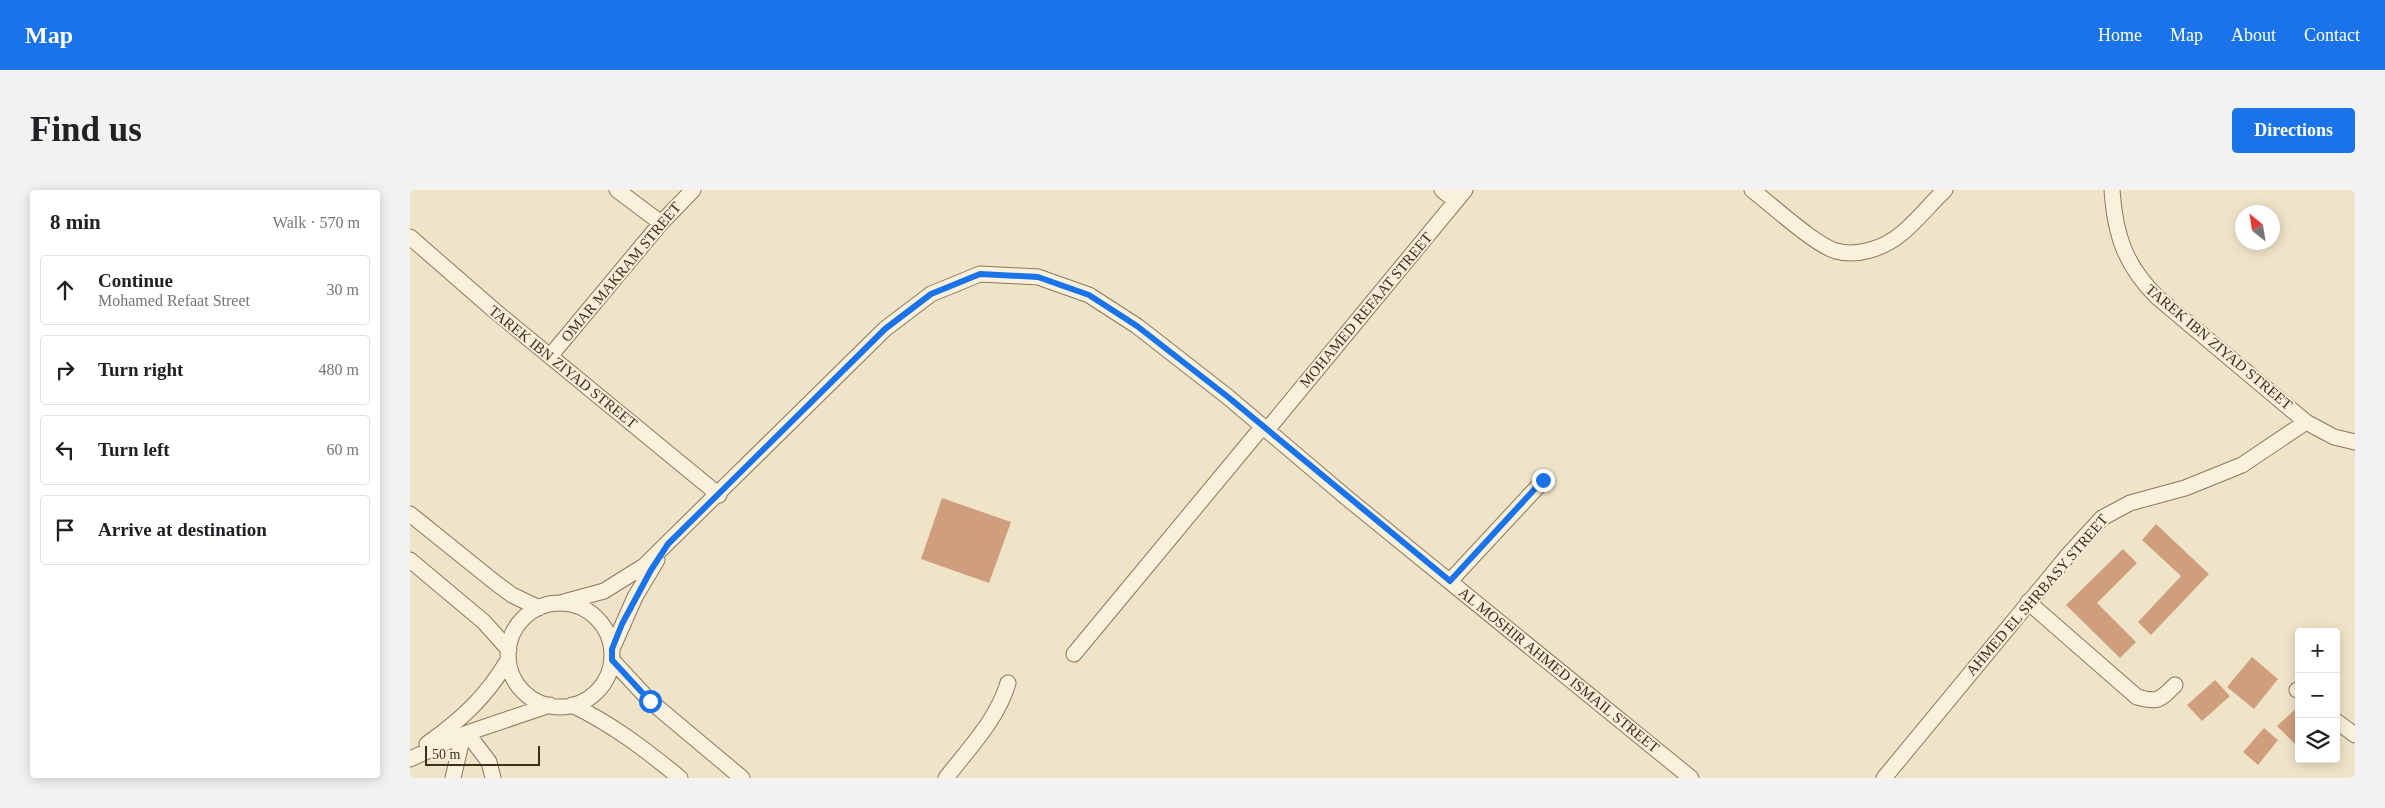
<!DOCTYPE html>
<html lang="en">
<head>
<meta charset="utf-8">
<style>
  :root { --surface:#fff; --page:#f2f2f2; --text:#202124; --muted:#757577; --line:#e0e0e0; --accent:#1a73e8 }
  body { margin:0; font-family:Georgia,serif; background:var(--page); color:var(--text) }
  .controls { position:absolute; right:15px; bottom:15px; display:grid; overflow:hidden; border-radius:5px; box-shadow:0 2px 12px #0003 }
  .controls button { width:45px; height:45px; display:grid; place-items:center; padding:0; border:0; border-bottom:1px solid var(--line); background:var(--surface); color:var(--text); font:25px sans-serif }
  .compass { position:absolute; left:1825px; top:15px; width:45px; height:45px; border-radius:50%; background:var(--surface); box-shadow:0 2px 12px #0003; rotate:330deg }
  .scale { position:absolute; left:15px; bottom:12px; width:115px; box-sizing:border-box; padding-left:5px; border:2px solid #3d2e20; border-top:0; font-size:14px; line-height:18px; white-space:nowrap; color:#3d2e20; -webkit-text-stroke:4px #f7eed8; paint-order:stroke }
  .stop { position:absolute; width:15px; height:15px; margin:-11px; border:4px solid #1a73e8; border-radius:50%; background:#fff }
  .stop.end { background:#1a73e8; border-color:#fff; box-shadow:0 1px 5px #0008 }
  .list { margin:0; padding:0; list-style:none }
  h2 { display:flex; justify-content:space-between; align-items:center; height:65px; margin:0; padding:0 20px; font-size:21px }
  h2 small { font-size:16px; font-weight:400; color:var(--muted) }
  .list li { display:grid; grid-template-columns:32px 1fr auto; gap:15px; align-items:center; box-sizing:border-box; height:70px; margin:0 10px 10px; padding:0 10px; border:1px solid var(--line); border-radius:5px }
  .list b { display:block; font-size:19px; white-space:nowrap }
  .list p { margin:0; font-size:16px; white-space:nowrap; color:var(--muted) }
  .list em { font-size:16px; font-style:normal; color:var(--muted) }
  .icon { flex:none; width:28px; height:28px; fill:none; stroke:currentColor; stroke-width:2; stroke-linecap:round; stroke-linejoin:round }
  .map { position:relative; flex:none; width:1945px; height:588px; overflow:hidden; border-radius:5px }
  header { display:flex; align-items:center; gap:30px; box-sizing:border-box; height:70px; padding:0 25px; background:var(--accent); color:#fff }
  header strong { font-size:24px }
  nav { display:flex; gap:28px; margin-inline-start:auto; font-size:18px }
  .intro { display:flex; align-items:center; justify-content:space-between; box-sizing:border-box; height:120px; padding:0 30px }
  h1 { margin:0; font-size:35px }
  .button { padding:12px 22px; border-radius:5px; background:var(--accent); color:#fff; font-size:18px; font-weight:700 }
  main { display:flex; gap:30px; padding:0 30px }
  aside { flex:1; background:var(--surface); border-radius:5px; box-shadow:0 2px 12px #0003 }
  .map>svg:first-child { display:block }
</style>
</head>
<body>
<header>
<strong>Map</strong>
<nav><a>Home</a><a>Map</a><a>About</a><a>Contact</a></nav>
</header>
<div class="intro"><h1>Find us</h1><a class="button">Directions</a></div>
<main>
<aside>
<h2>8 min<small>Walk · 570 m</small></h2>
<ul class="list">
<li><svg class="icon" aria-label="ahead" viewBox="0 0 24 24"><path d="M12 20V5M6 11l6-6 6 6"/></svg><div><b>Continue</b><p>Mohamed Refaat Street</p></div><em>30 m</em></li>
<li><svg class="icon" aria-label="right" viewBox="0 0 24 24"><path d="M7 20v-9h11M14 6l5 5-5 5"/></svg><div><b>Turn right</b></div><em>480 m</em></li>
<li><svg class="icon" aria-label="left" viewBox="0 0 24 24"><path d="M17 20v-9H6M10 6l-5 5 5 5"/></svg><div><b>Turn left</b></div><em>60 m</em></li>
<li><svg class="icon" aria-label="arrive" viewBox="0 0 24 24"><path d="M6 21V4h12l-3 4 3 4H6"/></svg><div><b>Arrive at destination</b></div></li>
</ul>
</aside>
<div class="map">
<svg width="1945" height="588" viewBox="0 0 1945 588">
  <rect width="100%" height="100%" fill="#f0e4c8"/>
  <path fill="#cf9f7d" d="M532,308L601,332L579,393L511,369Z
    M1746,334L1799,384L1741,445L1728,432L1771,386L1732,350Z
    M1713,359L1727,373L1687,413L1726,452L1710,468L1656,415Z
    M1842,467L1868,489L1844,519L1817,497Z
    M1805,490L1820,506L1792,531L1777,515Z
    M1889,516V558L1867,536Z
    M1854,538L1868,550L1848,575L1833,562Z"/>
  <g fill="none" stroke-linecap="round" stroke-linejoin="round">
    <g stroke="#8d765c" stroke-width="17">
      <path id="minor" d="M207,0L251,33
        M1032,0L1046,11
        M1342,0C1362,15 1405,55 1426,61C1448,67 1474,58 1491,44C1507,31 1520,14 1535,0
        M1702,0C1705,45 1715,75 1747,107L1896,232L1924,247L1945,252
        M0,47L85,121L309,305
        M141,165L251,33L283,0
        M857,240L1055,0
        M0,324L87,394L102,405L129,418
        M0,370L74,432L99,460
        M1040,391L1133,291
        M1618,412L1727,507C1748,513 1750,510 1765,495
        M150,413L194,401L234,376L475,139L521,104L570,84L628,87L679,105L727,136L818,207L937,308L1281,588
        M98 465a52 52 0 1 1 104 0a52 52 0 1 1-104 0Z
        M202,459L225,407L247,370
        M664,464L853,236
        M202,470L240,511L332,588
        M1887,500L1889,501
        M162,515C202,534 236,560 270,588
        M1926,531L1945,545
        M57,543L79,572L83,588
        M17,554C52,529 76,507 98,470
        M0,569L57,543L140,515
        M43,588L53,545
        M536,588C559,558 587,530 598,493
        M1474,588L1659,364L1692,328L1720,313L1775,298L1832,275L1896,232"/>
    </g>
    <use href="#minor" stroke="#faf1dc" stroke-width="15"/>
  </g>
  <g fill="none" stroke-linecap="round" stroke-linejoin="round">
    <path stroke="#1a73e8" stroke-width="6" d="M240,511L202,470V459L212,434L241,380L258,354L475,139L521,104L570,84L628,87L679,105L727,136L818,207L1040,391L1133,290"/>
  </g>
  <g text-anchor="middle" stroke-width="4" stroke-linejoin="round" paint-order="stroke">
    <g font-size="15" fill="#3d2e20" stroke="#f7eed8">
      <text transform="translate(211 82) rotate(-50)" y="5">OMAR MAKRAM STREET</text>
      <text transform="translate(956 120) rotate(-50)" y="5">MOHAMED REFAAT STREET</text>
      <text transform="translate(1809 157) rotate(40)" y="5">TAREK IBN ZIYAD STREET</text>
      <text transform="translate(153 177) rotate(39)" y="5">TAREK IBN ZIYAD STREET</text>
      <text transform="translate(1627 405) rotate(-49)" y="5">AHMED EL SHRBASY STREET</text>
      <text transform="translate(1149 480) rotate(39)" y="5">AL MOSHIR AHMED ISMAIL STREET</text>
    </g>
  </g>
</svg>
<div class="controls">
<button>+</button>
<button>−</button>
<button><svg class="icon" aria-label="layers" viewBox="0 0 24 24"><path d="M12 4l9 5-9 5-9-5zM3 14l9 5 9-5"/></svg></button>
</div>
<svg class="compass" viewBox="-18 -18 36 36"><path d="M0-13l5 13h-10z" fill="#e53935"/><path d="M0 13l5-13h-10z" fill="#757577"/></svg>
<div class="scale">50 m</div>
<div class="stop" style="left:240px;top:511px"></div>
<div class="stop end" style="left:1133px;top:290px"></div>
</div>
</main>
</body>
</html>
